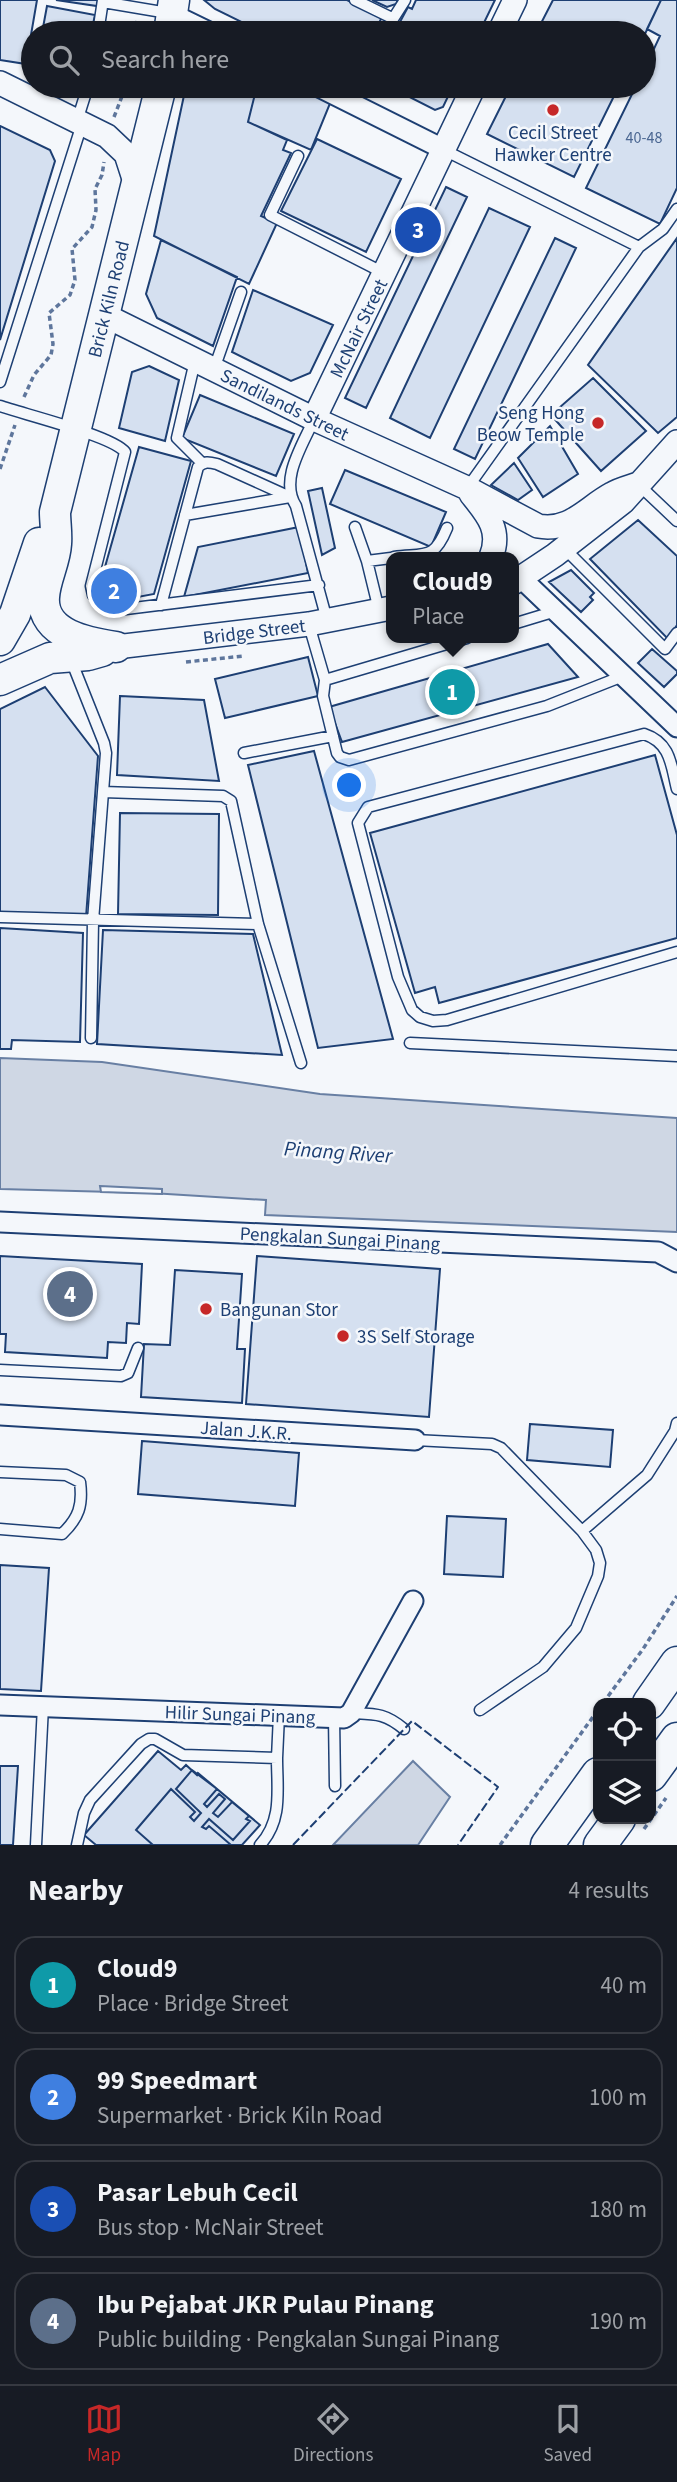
<!DOCTYPE html>
<html lang="en">
<head>
<meta charset="utf-8">
<style>
  :root { --surface:#171b24; --page:#242831; --text:#f1f3f6; --muted:#9ea1a6; --line:#363941; --accent:#c62828 }
  body { margin:0; font-family:"Source Sans 3",sans-serif; background:var(--page); color:var(--text) }
  .controls { position:absolute; right:21px; bottom:21px; display:grid; overflow:hidden; border-radius:14px; box-shadow:0 2px 5px #0004 }
  .controls button { width:63px; height:63px; display:grid; place-items:center; padding:0; border:0; border-bottom:2px solid var(--line); background:var(--surface); color:var(--text); font:35px sans-serif }
  .you { position:absolute; left:350px; top:786px; width:24px; height:24px; margin:-18px; border:5px solid #fff; border-radius:50%; background:#1a73e8; box-shadow:0 0 0 10px #1a73e833 }
  .badge { display:grid; place-items:center; width:46px; height:46px; border-radius:50%; background:var(--accent); color:#fff; font-size:23px; font-weight:700 }
  .pin { position:absolute; translate:-50% -50%; border:4px solid #fff; box-shadow:0 2px 7px #0006 }
  .popup { position:absolute; left:386px; top:552px; width:133px; height:91px; box-sizing:border-box; display:grid; place-content:center; border-radius:14px; background:var(--surface); filter:drop-shadow(0 2px 5px #0005); font-size:23px; white-space:nowrap; color:var(--muted) }
  .popup b { font-size:26px; color:var(--text) }
  .popup::after { content:''; position:absolute; left:50%; top:100%; margin-left:-14px; border:14px solid transparent; border-top-color:var(--surface) }
  .list { margin:0; padding:0; list-style:none }
  h2 { display:flex; justify-content:space-between; align-items:center; height:91px; margin:0; padding:0 28px; font-size:30px }
  h2 small { font-size:23px; font-weight:400; color:var(--muted) }
  .list li { display:grid; grid-template-columns:46px 1fr auto; gap:21px; align-items:center; box-sizing:border-box; height:98px; margin:0 14px 14px; padding:0 14px; border:2px solid var(--line); border-radius:21px }
  .list b { display:block; font-size:26px; white-space:nowrap }
  .list p { margin:0; font-size:23px; white-space:nowrap; color:var(--muted) }
  .list em { font-size:23px; font-style:normal; color:var(--muted) }
  .icon { flex:none; width:38px; height:38px; fill:none; stroke:currentColor; stroke-width:2; stroke-linecap:round; stroke-linejoin:round }
  .map { position:relative; flex:none; width:677px; height:1845px; overflow:hidden }
  .search { position:absolute; background:var(--surface); box-shadow:0 2px 5px #0004; left:21px; right:21px; top:21px; height:77px; display:flex; align-items:center; gap:18px; box-sizing:border-box; padding:0 24px; border-radius:38px; color:var(--muted); font-size:26px }
  .sheet { height:539px; background:var(--surface) }
  nav { display:flex; justify-content:space-around; align-items:center; box-sizing:border-box; height:98px; border-top:2px solid var(--line); background:var(--surface); font-size:19px; color:var(--muted) }
  nav a { display:grid; justify-items:center; gap:4px }
  nav .on { color:var(--accent) }
  .map>svg:first-child { display:block }
</style>
</head>
<body>
<div class="map">
<svg width="677" height="1845" viewBox="0 0 677 1845">
  <rect width="100%" height="100%" fill="#f4f7fb"/>
  <path fill="#cfd7e4" stroke="#687fa3" stroke-width="2" d="M0,1058L102,1062L320,1094L677,1118V1232L265,1215L266,1200L151,1193L0,1189Z
    M413,1761L450,1797L418,1845H333Z"/>
  <path fill="#f4f7fb" stroke="#687fa3" stroke-width="2" d="M100,1186L162,1189V1194L101,1192Z"/>
  <path fill="#d5e0f0" stroke="#1d3f73" stroke-width="2" d="M0,0H37L26,64L0,60Z
    M56,0H98L97,6Z
    M204,0H347L382,17L374,33H264L215,9Z
    M372,0H398L396,4L387,7Z
    M416,0H495L479,33H394L408,7L412,9Z
    M553,0H661L644,36V33H536Z
    M661,0H677V188L660,224L586,188L636,86H644V70L660,36L647,29Z
    M47,6L95,15L91,33H42Z
    M186,86H257L248,122L287,140L283,150L291,153L261,216L277,223L249,284L154,236Z
    M257,86H300L331,101L311,150L248,122Z
    M388,86H453L443,107L435,110Z
    M511,86H619L574,177L487,134Z
    M0,126L50,150L55,161L0,340Z
    M317,139L401,179L366,252L281,211Z
    M446,187L467,197L366,408L345,398Z
    M489,208L530,227L430,438L390,418Z
    M555,238L576,248L475,459L454,449Z
    M677,238V417L658,433L588,365Z
    M161,240L237,277L213,346L157,318L146,294Z
    M253,290L333,325L310,373L291,381L232,352Z
    M149,366L179,380L165,441L119,428L132,372Z
    M593,378L646,431L601,471L551,415Z
    M200,395L294,434L276,476L182,438Z
    M550,426L578,474L543,497L518,458Z
    M139,447L191,461L154,594L111,602L99,588Z
    M514,463L532,490L518,500L491,485Z
    M345,470L446,512L431,547L330,504Z
    M322,488L335,548L322,555L308,491Z
    M638,520L677,556V625L668,639L590,559Z
    M299,527L308,573L184,597L198,547Z
    M571,570L594,593L590,597L593,600L581,612L549,582Z
    M548,644L578,677L342,742L329,707Z
    M652,649L677,671V674L664,687L638,663Z
    M308,657L318,696L225,718L215,679Z
    M45,687L98,756L86,917L0,912V709Z
    M120,696L204,700L219,781L117,775Z
    M314,751L393,1039L318,1048L248,765Z
    M655,755L677,835V938L439,1003L435,987L415,993L370,833Z
    M120,813L219,814L218,915L118,914Z
    M0,928L83,933L80,1042L12,1040L11,1049H0Z
    M103,930L253,934L282,1055L97,1044Z
    M0,1256L142,1264L139,1324L127,1323L126,1343L108,1342L107,1358L5,1352L6,1334H0Z
    M257,1256L440,1269L429,1417L246,1404Z
    M175,1270L242,1274L237,1349H245L242,1403L141,1397L144,1344L170,1345Z
    M530,1424L613,1430L610,1467L527,1460Z
    M142,1441L299,1453L295,1506L138,1494Z
    M447,1516L506,1519L503,1577L444,1574Z
    M0,1565L49,1568L41,1691L0,1689Z
    M158,1751L181,1770L186,1765L197,1775L198,1773L260,1825L242,1845H96L84,1835Z
    M0,1766H18L13,1845H0Z
    M192,1770L217,1789L204,1804L207,1807L219,1794L225,1799L213,1813L218,1817L232,1802L249,1816L246,1819L250,1821L233,1840L209,1819L202,1827L206,1829L209,1826L231,1845H153L136,1830L171,1789L195,1812L190,1817L194,1821L201,1813L176,1789Z"/>
  <g fill="none" stroke-linecap="round" stroke-linejoin="round">
    <g stroke="#1d3f73" stroke-width="13">
      <path id="service" d="M355,0L392,18
        M103,2L168,13
        M98,33L103,0
        M384,33L405,0
        M350,102L358,86
        M77,121L88,86
        M444,150L639,247
        M298,156L270,215L384,273
        M195,361L177,438L202,463
        M214,369L241,292
        M0,382L82,124
        M0,406C23,414 113,436 125,452L91,586L93,595L100,603L110,608L126,609L319,585
        M314,419C303,445 279,479 296,506L327,620
        M639,485L677,521
        M468,487L639,247L663,229L677,209
        M185,515L290,497
        M355,527L367,561L379,610
        M564,548L665,649L677,633
        M394,557C426,553 434,560 447,528
        M367,561L391,558
        M161,605L198,467C204,461 209,462 217,464L290,497
        M513,624L556,611
        M309,625L325,680L467,638
        M71,660L104,743L106,753L93,921L91,1038
        M325,680L323,696L337,753L340,757L349,760L547,706L623,676
        M244,753L333,736
        M677,789C671,765 671,743 644,734L368,807L358,823L398,977L412,1010L420,1017L433,1021L447,1020L677,952
        M103,792L223,796L231,801L258,924L301,1063
        M0,917L258,924
        M410,1043L677,1056
        M0,1370L121,1376L128,1373L138,1348
        M415,1440L492,1444L501,1448L582,1531L596,1550L600,1563L598,1576L576,1628L543,1667L480,1710
        M0,1472L66,1475L80,1482C83,1505 79,1518 62,1534L0,1529
        M582,1531L647,1475L675,1431L677,1423
        M352,1713C375,1714 385,1713 404,1729
        M334,1717L335,1786
        M277,1758L279,1715
        M36,1845L43,1706
        M77,1845L84,1813L90,1800L141,1744L149,1739H155L183,1755L277,1758C277,1790 283,1820 260,1845"/>
    </g>
    <g stroke="#1d3f73" stroke-width="23">
      <path id="minor" d="M172,14L211,33
        M317,86L443,149
        M522,579L677,727
        M0,1222L658,1252L677,1262
        M0,1415L415,1440
        M0,1705L344,1718L351,1713L413,1601"/>
    </g>
    <g stroke="#1d3f73" stroke-width="26">
      <path id="tertiary" d="M499,33L515,0
        M0,83L107,136L126,154L136,185
        M104,315L314,419L467,488L538,526C570,532 586,508 612,494C620,489 630,487 638,484
        M314,419L474,86
        M471,494C487,514 502,530 491,557
        M513,583L555,555L623,502L677,442
        M116,647L309,624L391,608"/>
    </g>
    <g stroke="#1d3f73" stroke-width="33">
      <path id="primary" d="M169,33L174,0
        M0,640L15,614L39,543
        M116,647C89,643 41,635 44,597C45,579 55,562 56,544C57,534 55,522 55,512L161,86
        M0,680L50,658L88,655L102,651"/>
    </g>
    <g stroke="#1d3f73" stroke-width="35">
      <path id="trunk" d="M649,1703L677,1663
        M651,1775L677,1739
        M547,1845L598,1774
        M600,1845L619,1819"/>
    </g>
    <path stroke="#5e769c" stroke-width="3.5" stroke-dasharray="5 3.5" stroke-linecap="butt" d="M136,33L137,21
      M114,117L126,86
      M24,397L34,375L51,355L53,344L49,313L70,295L75,280L72,249L92,227L96,210L95,189L102,175L104,162
      M0,469L15,425
      M186,662L244,656
      M603,1703L643,1649L677,1596
      M644,1829L666,1798
      M500,1845L598,1710"/>
    <use href="#service" stroke="#f4f7fb" stroke-width="10"/>
    <use href="#minor" stroke="#f4f7fb" stroke-width="19"/>
    <use href="#tertiary" stroke="#f4f7fb" stroke-width="23"/>
    <use href="#primary" stroke="#f4f7fb" stroke-width="30"/>
    <use href="#trunk" stroke="#f4f7fb" stroke-width="32"/>
    <path stroke="#1d3f73" stroke-width="2" stroke-dasharray="9 3.5" stroke-linecap="butt" d="M293,1845L412,1721L498,1787L458,1845"/>
  </g>
  <g fill="#c62828" stroke="#f4f7fb" stroke-width="2.5">
    <circle cx="553" cy="110" r="7"/>
    <circle cx="598" cy="423" r="7"/>
    <circle cx="206" cy="1309" r="7"/>
    <circle cx="343" cy="1336" r="7"/>
  </g>
  <g text-anchor="middle" stroke-width="5" stroke-linejoin="round" paint-order="stroke">
    <g font-size="16" fill="#4b6792">
      <text x="644" y="143">40-48</text>
    </g>
    <g font-size="19" fill="#1d3f73" stroke="#f4f7fb" text-anchor="start">
      <text x="553" y="139" text-anchor="middle">Cecil Street<tspan x="553" dy="22">Hawker Centre</tspan></text>
      <text x="584" y="419" text-anchor="end">Seng Hong<tspan x="584" dy="22">Beow Temple</tspan></text>
      <text x="220" y="1316">Bangunan Stor</text>
      <text x="357" y="1343">3S Self Storage</text>
    </g>
    <g font-size="19" fill="#1d3f73" stroke="#f4f7fb">
      <text transform="translate(108 299) rotate(-76)" y="7">Brick Kiln Road</text>
      <text transform="translate(358 328) rotate(-64)" y="7">McNair Street</text>
      <text transform="translate(285 404) rotate(26)" y="7">Sandilands Street</text>
      <text transform="translate(254 631) rotate(-7)" y="7">Bridge Street</text>
      <text transform="translate(340 1238) rotate(3)" y="7">Pengkalan Sungai Pinang</text>
      <text transform="translate(246 1430) rotate(4)" y="7">Jalan J.K.R.</text>
      <text transform="translate(240 1714) rotate(2)" y="7">Hilir Sungai Pinang</text>
    </g>
    <g font-size="21" font-style="italic" fill="#1d3f73" stroke="#f4f7fb">
      <text transform="translate(338 1152) rotate(4)" y="7">Pinang River</text>
    </g>
  </g>
</svg>
<div class="controls">
<button><svg class="icon" aria-label="locate" viewBox="0 0 24 24"><circle cx="12" cy="12" r="6"/><path d="M12 2v4M12 18v4M2 12h4M18 12h4"/></svg></button>
<button><svg class="icon" aria-label="layers" viewBox="0 0 24 24"><path d="M12 4l9 5-9 5-9-5zM3 14l9 5 9-5"/></svg></button>
</div>
<div class="you"></div>
<div class="pin badge" style="left:452px;top:692px;background:#0f9aa8">1</div>
<div class="popup"><b>Cloud9</b>Place</div>
<div class="pin badge" style="left:114px;top:591px;background:#3f7fe0">2</div>
<div class="pin badge" style="left:418px;top:230px;background:#1a4fb4">3</div>
<div class="pin badge" style="left:70px;top:1294px;background:#5c6f8a">4</div>
<div class="search"><svg class="icon" aria-label="search" viewBox="0 0 24 24"><circle cx="10" cy="10" r="6"/><path d="M15 15l6 6"/></svg>Search here</div>
</div>
<section class="sheet">
<h2>Nearby<small>4 results</small></h2>
<ul class="list">
<li><span class="badge" style="background:#0f9aa8">1</span><div><b>Cloud9</b><p>Place · Bridge Street</p></div><em>40 m</em></li>
<li><span class="badge" style="background:#3f7fe0">2</span><div><b>99 Speedmart</b><p>Supermarket · Brick Kiln Road</p></div><em>100 m</em></li>
<li><span class="badge" style="background:#1a4fb4">3</span><div><b>Pasar Lebuh Cecil</b><p>Bus stop · McNair Street</p></div><em>180 m</em></li>
<li><span class="badge" style="background:#5c6f8a">4</span><div><b>Ibu Pejabat JKR Pulau Pinang</b><p>Public building · Pengkalan Sungai Pinang</p></div><em>190 m</em></li>
</ul>
</section>
<nav>
<a class="on"><svg class="icon" aria-label="map" viewBox="0 0 24 24"><path d="M3 6l6-2 6 2 6-2v14l-6 2-6-2-6 2zM9 4v14M15 6v14"/></svg>Map</a>
<a><svg class="icon" aria-label="directions" viewBox="0 0 24 24"><path d="M12 3l9 9-9 9-9-9zM9 14v-3h6M13 9l2 2-2 2"/></svg>Directions</a>
<a><svg class="icon" aria-label="saved" viewBox="0 0 24 24"><path d="M7 4h10v16l-5-4-5 4z"/></svg>Saved</a>
</nav>
</body>
</html>
